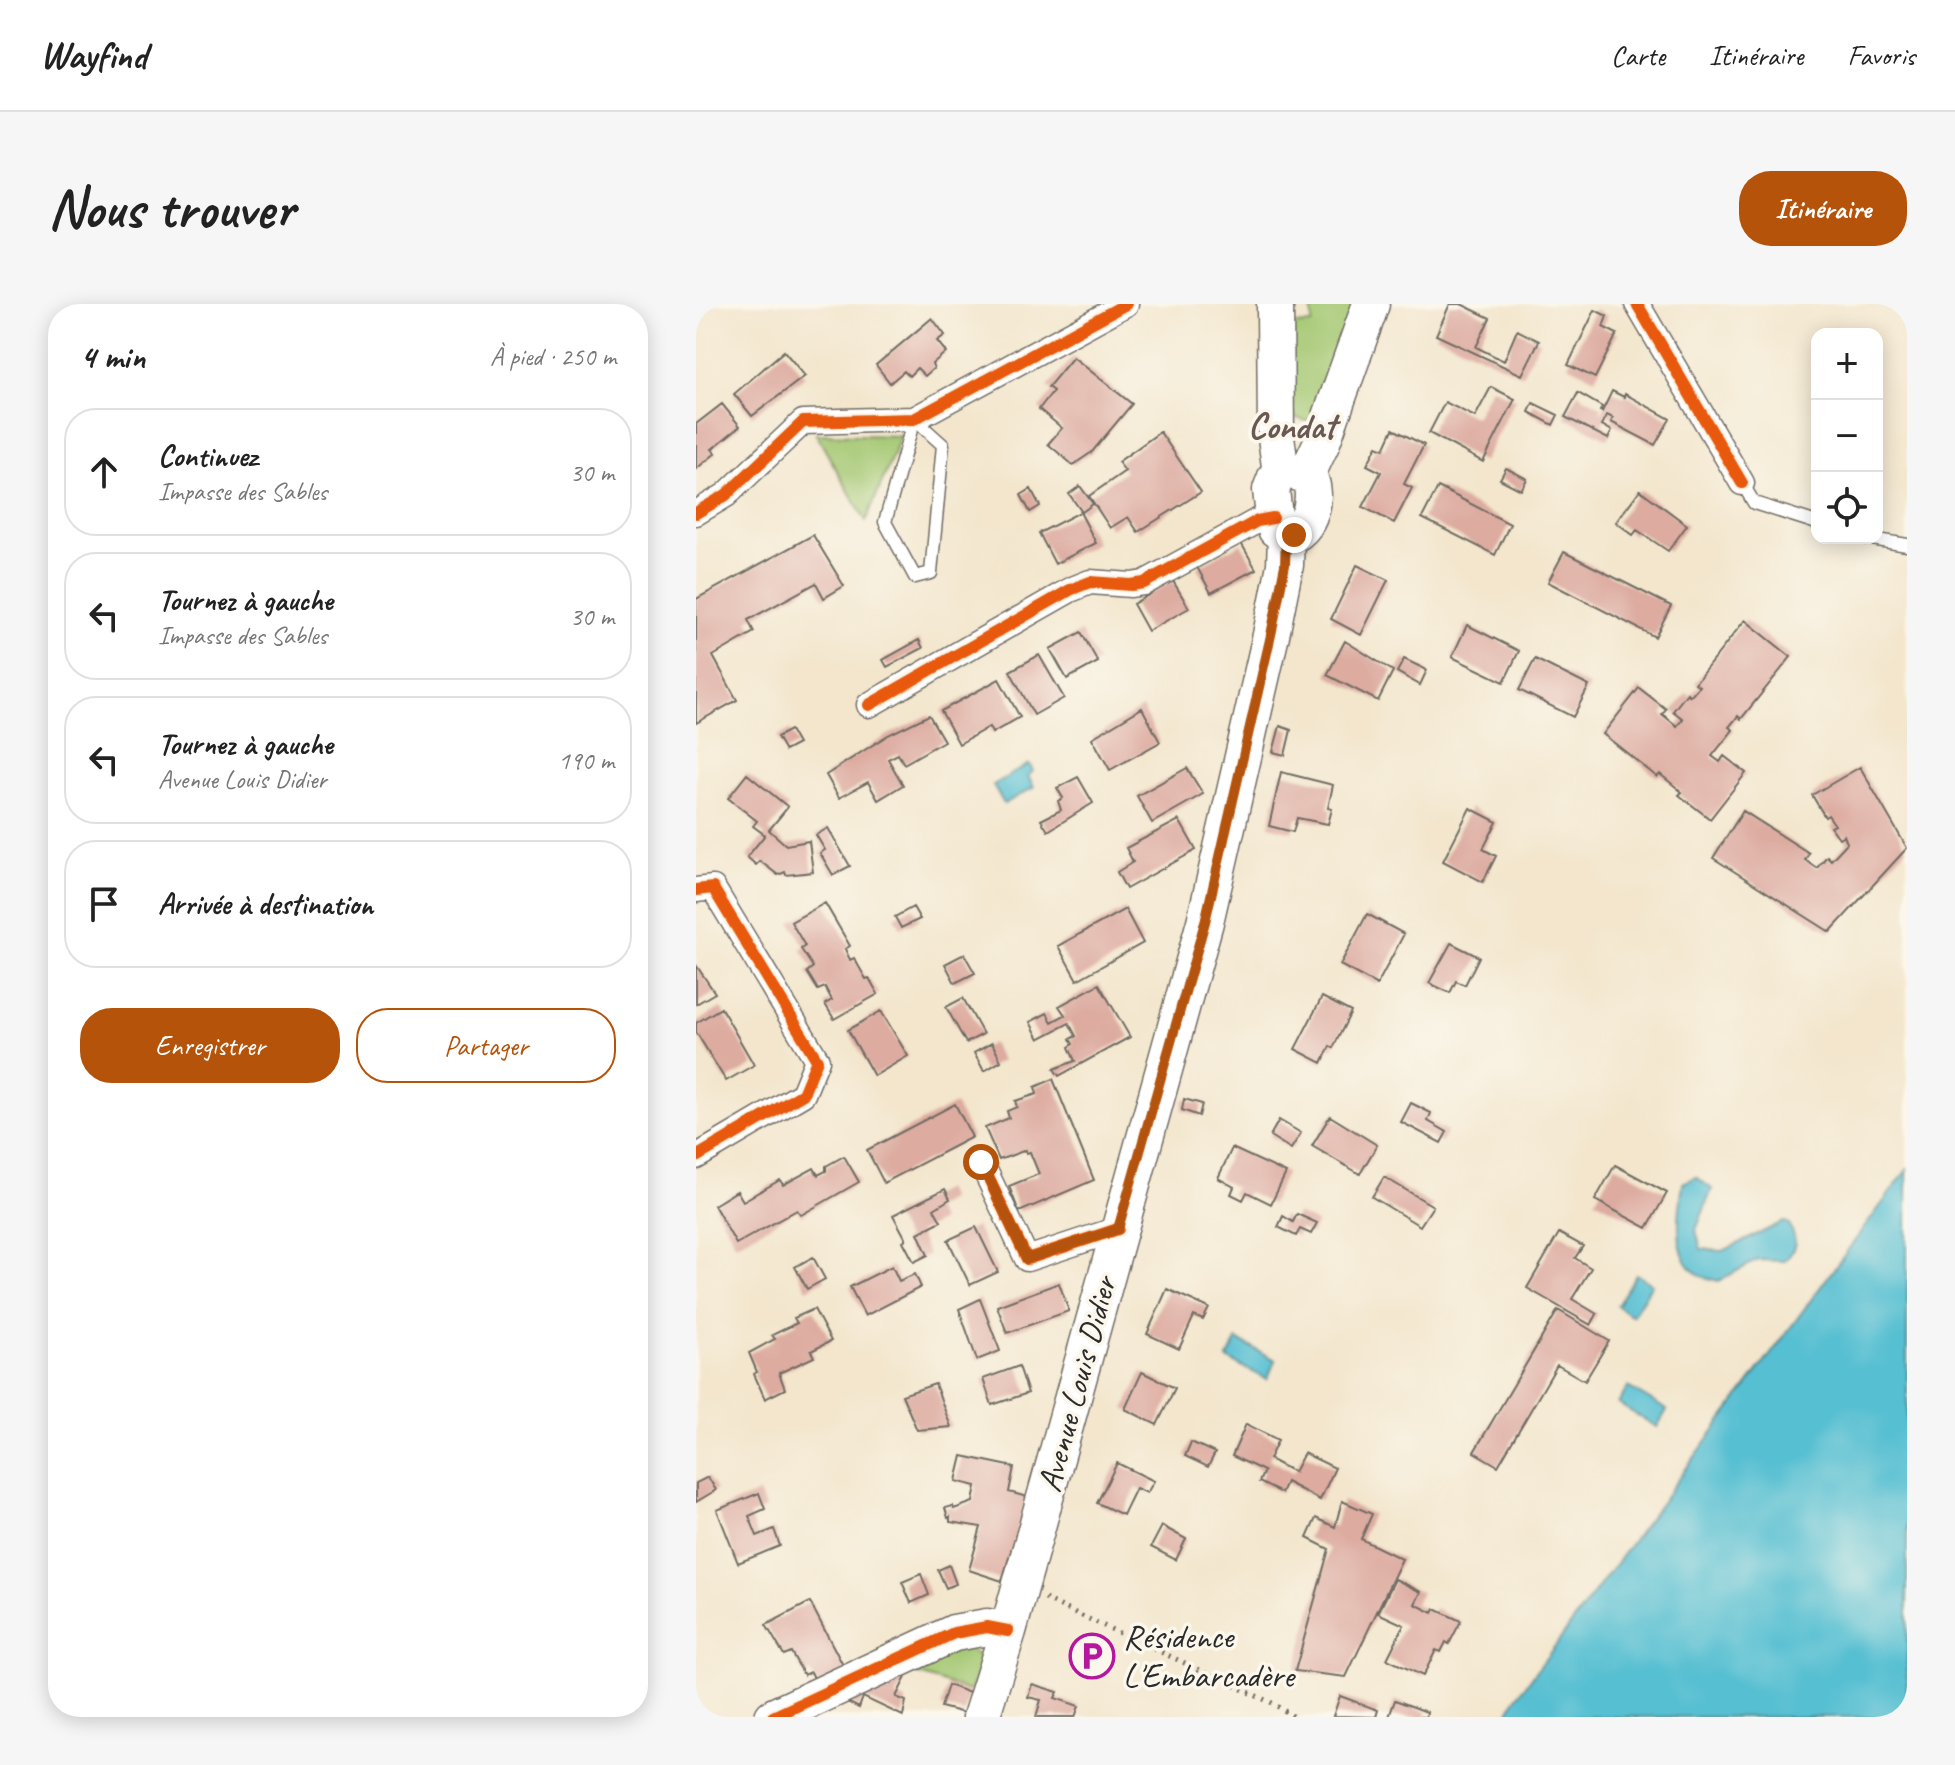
<!DOCTYPE html>
<html lang="fr">
<head>
<meta charset="utf-8">
<style>
  :root { --surface:#fff; --page:#f6f6f6; --text:#222; --muted:#767676; --line:#e0e0e0; --accent:#b45309 }
  body { margin:0; font-family:Caveat,sans-serif; background:var(--page); color:var(--text) }
  .controls { position:absolute; right:24px; top:24px; display:grid; overflow:hidden; border-radius:16px; box-shadow:0 4px 20px #0003 }
  .controls button { width:72px; height:72px; display:grid; place-items:center; padding:0; border:0; border-bottom:2px solid var(--line); background:var(--surface); color:var(--text); font:40px sans-serif }
  .stop { position:absolute; width:24px; height:24px; margin:-18px; border:6px solid #b45309; border-radius:50%; background:#fff }
  .stop.end { background:#b45309; border-color:#fff; box-shadow:0 2px 8px #0008 }
  .list { margin:0; padding:0; list-style:none }
  h2 { display:flex; justify-content:space-between; align-items:center; height:104px; margin:0; padding:0 32px; font-size:34px }
  h2 small { font-size:26px; font-weight:400; color:var(--muted) }
  .list li { display:grid; grid-template-columns:52px 1fr auto; gap:24px; align-items:center; box-sizing:border-box; height:128px; margin:0 16px 16px; padding:0 16px; border:2px solid var(--line); border-radius:32px }
  .list b { display:block; font-size:30px; white-space:nowrap }
  .list p { margin:0; font-size:26px; white-space:nowrap; color:var(--muted) }
  .list em { font-size:26px; font-style:normal; color:var(--muted) }
  .actions { display:flex; gap:16px; padding:24px 32px }
  .actions a { flex:1; padding:18px 0; border:2px solid var(--accent); border-radius:32px; text-align:center; font-size:28px; color:var(--accent) }
  .actions .main { background:var(--accent); color:#fff }
  .icon { flex:none; width:44px; height:44px; fill:none; stroke:currentColor; stroke-width:2; stroke-linecap:round; stroke-linejoin:round }
  .map { position:relative; flex:none; width:1211px; height:1413px; overflow:hidden; border-radius:32px }
  header { display:flex; align-items:center; gap:48px; box-sizing:border-box; height:112px; padding:0 40px; background:var(--surface); border-bottom:2px solid var(--line) }
  header strong { font-size:38px }
  nav { display:flex; gap:44px; margin-inline-start:auto; font-size:28px }
  .intro { display:flex; align-items:center; justify-content:space-between; box-sizing:border-box; height:192px; padding:0 48px }
  h1 { margin:0; font-size:56px }
  .button { padding:20px 36px; border-radius:32px; background:var(--accent); color:#fff; font-size:28px; font-weight:700 }
  main { display:flex; gap:48px; padding:0 48px }
  aside { flex:1; background:var(--surface); border-radius:32px; box-shadow:0 4px 20px #0003 }
  .map>svg:first-child { display:block }
</style>
</head>
<body>
<header>
<strong>Wayfind</strong>
<nav><a>Carte</a><a>Itinéraire</a><a>Favoris</a></nav>
</header>
<div class="intro"><h1>Nous trouver</h1><a class="button">Itinéraire</a></div>
<main>
<aside>
<h2>4 min<small>À pied · 250 m</small></h2>
<ul class="list">
<li><svg class="icon" aria-label="ahead" viewBox="0 0 24 24"><path d="M12 20V5M6 11l6-6 6 6"/></svg><div><b>Continuez</b><p>Impasse des Sables</p></div><em>30 m</em></li>
<li><svg class="icon" aria-label="left" viewBox="0 0 24 24"><path d="M17 20v-9H6M10 6l-5 5 5 5"/></svg><div><b>Tournez à gauche</b><p>Impasse des Sables</p></div><em>30 m</em></li>
<li><svg class="icon" aria-label="left" viewBox="0 0 24 24"><path d="M17 20v-9H6M10 6l-5 5 5 5"/></svg><div><b>Tournez à gauche</b><p>Avenue Louis Didier</p></div><em>190 m</em></li>
<li><svg class="icon" aria-label="arrive" viewBox="0 0 24 24"><path d="M6 21V4h12l-3 4 3 4H6"/></svg><div><b>Arrivée à destination</b></div></li>
</ul>
<div class="actions"><a class="main">Enregistrer</a><a>Partager</a></div>
</aside>
<div class="map">
<svg width="1211" height="1413" viewBox="0 0 1211 1413">
  <rect width="100%" height="100%" fill="#fbf7ec"/>
  <filter id="ink" filterUnits="userSpaceOnUse"><feTurbulence type="fractalNoise" baseFrequency=".0125" numOctaves="2"/><feDisplacementMap in="SourceGraphic" scale="16" xChannelSelector="R" yChannelSelector="G"/><feConvolveMatrix kernelMatrix="1 2 1 2 8 2 1 2 1" color-interpolation-filters="sRGB"/></filter>
  <filter id="wash" filterUnits="userSpaceOnUse"><feTurbulence type="fractalNoise" baseFrequency=".006" numOctaves="4" result="noise"/><feDisplacementMap in="SourceGraphic" scale="32" xChannelSelector="R" yChannelSelector="G"/><feGaussianBlur stdDeviation="1.8" result="paint"/><feColorMatrix in="noise" values="0 0 0 0 0 0 0 0 0 0 0 0 0 0 0 0 0 1.4 0 .05"/><feComposite in="paint" operator="in"/></filter>
  <g filter="url(#wash)">
    <rect width="100%" height="100%" fill="#f3e6cd"/>
    <path fill="#a4c872" stroke="#687a4e" stroke-width="2" d="M616,0H663L619,119L596,113V21L616,20Z
      M120,130L205,132L170,217Z
      M265,1342C293,1352 282,1366 274,1387L204,1365Z"/>
    <path fill="#56bfd2" stroke="#40757e" stroke-width="2" d="M333,460L337,467L332,472L338,483L308,500L297,481Z
      M1211,866V1413H810L819,1396Z
      M1000,873L1016,885L1000,926L1005,945L1027,947L1087,918L1092,919C1101,935 1102,942 1089,957L1062,956L1022,977C1016,975 1008,974 1003,971C975,953 983,906 987,879Z
      M940,970L956,980L936,1012L921,1002Z
      M541,1036L580,1056L571,1075L531,1055Z
      M932,1083L971,1106L961,1123L922,1100Z"/>
    <g id="blocks">
      <path fill="#ddaba0" d="M754,0H765L794,14L780,43L808,57L821,26L843,37L826,71L740,31Z
        M899,6L911,12L907,23L921,30L899,74L872,61Z
        M236,14L249,31L241,37L250,48L236,60L238,64L229,72L221,64L213,72L208,67L194,79L180,61Z
        M88,47L109,72L56,112L38,90Z
        M377,53L436,100L396,148L377,161L352,140L366,124L343,105L357,87L352,83Z
        M795,83L819,95L787,158L733,129L749,98L779,113Z
        M916,87L928,93L929,90L974,115L959,141L915,118L917,114L911,111L906,121L916,127L912,135L869,113L882,89L906,103L904,107L906,108Z
        M837,99L862,111L857,121L833,108Z
        M26,100L44,122L16,145L20,149L0,165V120Z
        M697,125L728,141L708,180L716,184L698,219L667,203L685,168L671,161L681,142L688,145Z
        M464,128L505,188L442,228L432,213L414,224L393,192L429,167L422,158Z
        M810,164L831,175L825,186L804,175Z
        M384,182L397,200L386,208L373,190Z
        M742,183L814,220L799,251L726,214Z
        M335,185L344,202L334,208L325,191Z
        M944,186L991,221L972,247L941,226L937,231L920,218Z
        M384,208L400,239L359,260L343,229Z
        M117,231L148,282L128,294L120,279L52,316L58,328L17,352L41,396L0,419V295Z
        M545,239L560,265L515,289L501,263Z
        M868,248L975,302L959,333L852,278Z
        M661,261L692,276L665,331L635,315Z
        M477,277L493,304L452,327L437,300Z
        M1049,316L1095,353L1045,415L1042,412L1033,423L1037,426L1016,452L1024,458L1028,452L1050,469L1014,515L983,491L986,488L964,470L961,473L907,430L943,384L970,405L966,410L981,422L987,415L977,407L991,389L994,392L1003,382L999,379Z
        M771,321L823,347L808,378L756,353Z
        M385,328L402,358L371,375L354,345Z
        M223,336L227,344L191,363L187,356Z
        M649,337L697,367L682,397L631,371Z
        M343,351L368,394L338,411L314,367Z
        M708,355L731,366L724,381L701,368Z
        M839,355L893,382L877,413L823,386Z
        M303,375L324,413L296,429L293,423L263,440L245,407Z
        M446,404L464,438L414,466L396,434Z
        M233,411L248,437L208,460L202,450L192,455L207,481L182,496L172,478L143,494L130,471L192,431Z
        M584,422L595,426L589,451L577,448Z
        M94,426L102,440L89,447L81,433Z
        M1164,463L1211,544L1134,628L1017,554L1047,507L1113,549L1109,556L1121,564L1131,552L1135,556L1151,539L1148,531L1143,534L1135,523L1139,521L1132,511L1129,513L1116,491Z
        M491,464L507,490L456,519L441,492Z
        M585,468L637,481L632,504L636,505L632,520L601,514L597,528L573,522Z
        M51,470L92,503L73,526L90,541L113,537L117,568L90,571L89,568L82,571L64,557L60,561L51,553L69,531L57,522L61,517L32,494Z
        M382,473L397,499L352,527L345,516L365,506L362,497L367,494L361,484Z
        M774,504L801,518L787,545L800,552L787,578L747,557Z
        M483,516L500,546L430,585L421,568L437,558L430,544Z
        M132,524L154,562L137,571L124,549L129,546L120,531Z
        M129,599L154,642L149,645L154,656L158,654L170,675L173,674L182,690L138,715L129,700L136,696L129,683L122,686L111,668L117,663L105,645L109,642L95,618Z
        M217,603L224,615L205,624L199,613Z
        M429,605L447,639L381,676L362,642Z
        M671,610L708,630L681,681L644,661Z
        M755,639L783,653L769,681L760,677L754,689L733,679Z
        M268,650L279,669L259,679L249,660Z
        M0,661L19,689L0,700Z
        M403,680L434,733L363,772L358,765L379,757L373,743L377,740L374,735L380,732L373,719L343,735L334,718L351,709L356,718L369,711L363,702Z
        M626,693L655,708L637,744L634,742L626,759L599,745Z
        M267,694L287,730L270,739L250,703Z
        M25,704L58,761L30,777L0,728V719Z
        M185,707L212,752L178,772L152,726Z
        M296,739L305,757L288,767L278,749Z
        M357,775L398,876L323,908L313,882L343,870L334,848L330,849V846L303,856L289,824L313,814L311,807L321,803L319,797L341,790L339,783Z
        M488,795L506,800L503,812L486,806Z
        M715,799L735,809L732,817L751,828L745,839L705,818Z
        M259,800L276,833L188,879L171,846Z
        M634,812L681,841L664,870L616,842Z
        M583,816L605,829L595,845L574,832Z
        M536,844L590,869L575,900L551,888L547,896L535,890L538,883L522,874Z
        M148,852L163,878L105,911L101,906L40,940L18,901L41,887L47,897L84,876L87,881L118,864L122,871L130,867V862Z
        M919,861L971,889L951,924L899,896Z
        M688,873L737,902L724,922L676,893Z
        M249,885L254,895L238,905L245,917L222,929L232,951L218,958L207,937L210,935L197,911Z
        M601,910L621,919L615,930L604,925L600,932L582,923L587,912L597,918Z
        M280,923L302,968L274,981L252,936Z
        M863,929L887,942L879,954L895,964L876,995L901,1010L895,1021L831,984Z
        M117,953L129,975L111,985L99,963Z
        M196,962L203,977L219,970L225,983L169,1012L154,983Z
        M363,979L373,1007L311,1029L301,1002Z
        M471,985L513,1004L507,1016L498,1012L483,1045L451,1030Z
        M284,995L304,1047L281,1056L263,1005Z
        M118,1005L135,1037L115,1047L118,1053L83,1069L89,1085L69,1095L58,1070L61,1068L53,1049L79,1035L76,1031L101,1019L98,1014Z
        M862,1006L913,1037L889,1077L861,1061L802,1162L778,1148Z
        M323,1062L332,1089L296,1101L287,1075Z
        M446,1068L479,1084L461,1121L429,1105Z
        M239,1080L255,1123L221,1126L206,1091Z
        M550,1120L582,1136L573,1155L592,1165L598,1168L608,1149L639,1164L624,1196L590,1178L585,1189L563,1178L568,1167L536,1152Z
        M495,1138L519,1149L512,1163L489,1152Z
        M266,1152L318,1163L313,1188L331,1193L306,1277L273,1266L285,1223L254,1218V1213L252,1214L249,1204L257,1202L258,1205L277,1198L280,1182L260,1177Z
        M421,1159L458,1177L451,1189L440,1184L427,1211L401,1199Z
        M12,1173L20,1186L0,1198V1179Z
        M63,1189L69,1205L53,1212L61,1232L78,1225L84,1242L42,1259L21,1206Z
        M646,1197L676,1210L665,1235L706,1255L650,1373L599,1367L633,1245L611,1234L620,1214L639,1223Z
        M466,1222L490,1235L480,1256L455,1243Z
        M253,1261L260,1280L250,1284L242,1266Z
        M225,1270L233,1291L215,1299L206,1278Z
        M699,1275L725,1288L719,1300L737,1309L739,1305L765,1317L753,1340L750,1338L745,1348L740,1346L727,1372L691,1355L708,1321L682,1309Z
        M114,1298L150,1367L122,1382L115,1368L108,1371L95,1348L88,1351L70,1321Z
        M211,1371L200,1393L210,1397L207,1412L167,1393L163,1404L147,1396Z
        M336,1380L362,1388L359,1394L383,1402L379,1413H340L345,1396L332,1393Z
        M252,1381L274,1389L268,1409L245,1403Z
        M644,1392L682,1406L680,1413L637,1412Z
        M699,1396L731,1408L730,1413H693Z"/>
    </g>
  </g>
  <g filter="url(#ink)">
    <use href="#blocks" fill-opacity="0" stroke="#716c64" stroke-width="2"/>
    <g fill="none" stroke-linecap="round" stroke-linejoin="round">
      <g stroke="#716c64" stroke-width="15">
        <path id="lane" d="M218,115L247,141L235,269L219,273L189,218Z
          M1046,179L1058,199L1121,219
          M1170,234L1211,241"/>
      </g>
      <g stroke="#716c64" stroke-width="27">
        <path id="street" d="M941,0L1046,179
          M0,209L30,191L107,118L218,115L430,0
          M173,401L374,286L394,278L435,281L448,279L561,217L577,214
          M0,586L17,584L121,756L107,790L0,853
          M285,858L331,955L422,925"/>
      </g>
      <g stroke="#716c64" stroke-width="39">
        <path id="secondary" d="M579,0L580,133L585,169
          M592,167L611,170C624,188 615,230 590,232L580,225L579,221L575,186L580,173Z
          M611,170L626,138L675,0
          M77,1413L258,1329L291,1323L312,1327
          M285,1413L312,1327L509,618L575,331L589,261L590,232"/>
      </g>
      <path stroke="#716c64" stroke-width="5" stroke-dasharray="2 6" stroke-linecap="butt" d="M349,1295L576,1399L598,1413"/>
      <use href="#lane" stroke="#fff" stroke-width="12"/>
      <use href="#street" stroke="#fff" stroke-width="24"/>
      <use href="#secondary" stroke="#fff" stroke-width="36"/>
      <g stroke="#fbf7ec" stroke-width="17">
        <path id="cycleway" d="M941,0L1046,179
          M0,209L30,191L107,118L218,115L430,0
          M173,401L374,286L394,278L435,281L448,279L561,217L577,214
          M0,586L17,584L121,756L107,790L0,853
          M285,858L331,955L422,925
          M77,1413L258,1329L291,1323L312,1327"/>
      </g>
      <use href="#cycleway" stroke="#e8590c" stroke-width="12"/>
    </g>
  </g>
  <g fill="none" stroke-linecap="round" stroke-linejoin="round" filter="url(#ink)">
    <path stroke="#b45309" stroke-width="10" d="M285,858L331,955L422,925L509,618L575,331L589,261L590,232L598,231"/>
  </g>
  <defs>
    <g id="parking-ring" transform="scale(2.3)"><circle r="9.5" fill="#fbf7ec" stroke="#b5179e" stroke-width="1.5"/><path d="M-3.5-5.5H1a3.5 3.5 0 0 1 0 7H-1V5.5H-3.5ZM-1-3.4V-.6H.8a1.4 1.4 0 0 0 0-2.8Z" fill="#b5179e"/></g>
  </defs>
  <g fill-rule="evenodd">
    <use href="#parking-ring" x="396" y="1352"/>
  </g>
  <g text-anchor="middle" stroke-width="7" stroke-linejoin="round" paint-order="stroke">
    <g font-size="34" fill="#2b2b2b" stroke="#fbf7ec">
      <text transform="translate(380 1080) rotate(-75)" y="12">Avenue Louis Didier</text>
    </g>
    <g font-size="34" fill="#2b2b2b" stroke="#fbf7ec" text-anchor="start">
      <text x="427" y="1344">Résidence<tspan x="427" dy="39">L'Embarcadère</tspan></text>
    </g>
    <g font-size="36" font-weight="bold" fill="#695854" stroke="#fbf7ec">
      <text x="596" y="134">Condat</text>
    </g>
  </g>
</svg>
<div class="controls">
<button>+</button>
<button>−</button>
<button><svg class="icon" aria-label="locate" viewBox="0 0 24 24"><circle cx="12" cy="12" r="6"/><path d="M12 2v4M12 18v4M2 12h4M18 12h4"/></svg></button>
</div>
<div class="stop" style="left:285px;top:858px"></div>
<div class="stop end" style="left:598px;top:231px"></div>
</div>
</main>
</body>
</html>
